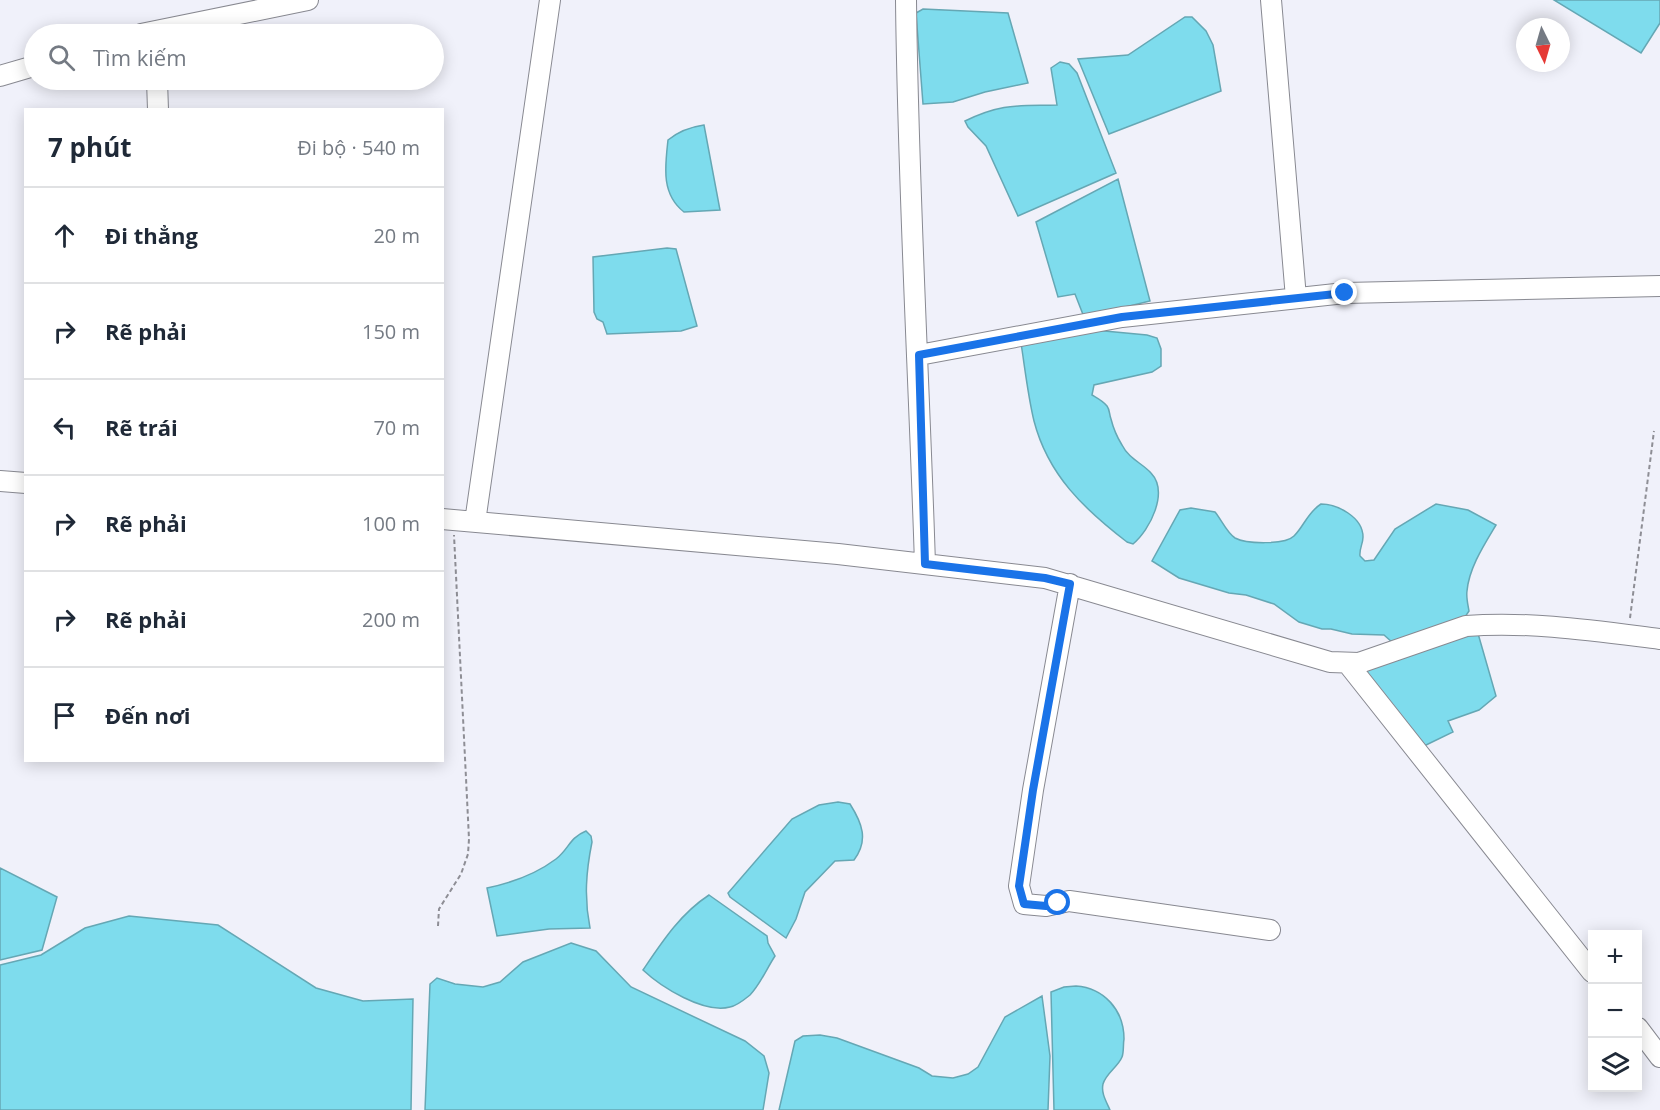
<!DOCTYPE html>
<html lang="vi">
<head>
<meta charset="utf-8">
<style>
  :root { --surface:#fff; --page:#f6f6f7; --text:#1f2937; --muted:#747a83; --line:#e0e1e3 }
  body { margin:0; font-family:"Open Sans",sans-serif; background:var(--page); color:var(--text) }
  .controls { position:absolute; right:18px; bottom:18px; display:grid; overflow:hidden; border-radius:0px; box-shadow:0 3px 15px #0003 }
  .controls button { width:54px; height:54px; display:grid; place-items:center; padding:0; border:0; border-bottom:2px solid var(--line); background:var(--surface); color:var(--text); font:30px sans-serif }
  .compass { position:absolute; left:1516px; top:18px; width:54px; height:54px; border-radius:50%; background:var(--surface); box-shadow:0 3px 15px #0003; rotate:175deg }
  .stop { position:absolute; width:18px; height:18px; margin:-14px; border:4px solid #1a73e8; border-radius:50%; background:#fff }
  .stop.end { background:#1a73e8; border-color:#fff; box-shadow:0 2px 6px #0008 }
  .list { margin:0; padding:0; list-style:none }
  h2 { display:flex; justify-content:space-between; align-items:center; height:78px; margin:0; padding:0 24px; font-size:26px }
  h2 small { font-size:20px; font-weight:400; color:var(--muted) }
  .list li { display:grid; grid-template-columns:39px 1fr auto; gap:18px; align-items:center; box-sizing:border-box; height:96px; padding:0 24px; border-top:2px solid var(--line) }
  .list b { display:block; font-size:22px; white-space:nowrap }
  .list em { font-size:20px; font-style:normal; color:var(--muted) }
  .icon { flex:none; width:33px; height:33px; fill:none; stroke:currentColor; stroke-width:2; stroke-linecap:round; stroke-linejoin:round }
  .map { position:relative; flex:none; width:1660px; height:1110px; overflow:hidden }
  .search { position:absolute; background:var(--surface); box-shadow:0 3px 15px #0003; left:24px; top:24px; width:420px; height:66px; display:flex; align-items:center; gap:15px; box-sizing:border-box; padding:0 21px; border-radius:33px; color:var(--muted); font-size:22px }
  .panel { position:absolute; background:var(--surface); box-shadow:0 3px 15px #0003; left:24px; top:108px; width:420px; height:654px; border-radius:0px }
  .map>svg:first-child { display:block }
</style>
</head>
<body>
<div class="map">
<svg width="1660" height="1110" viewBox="0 0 1660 1110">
  <rect width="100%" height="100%" fill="#f0f1fa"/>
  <path fill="#7edced" stroke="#65a7b4" stroke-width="1.5" d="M1554,0H1660V23L1641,53Z
    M923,9L1008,13L1028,83L985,92L953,102L923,104L916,13Z
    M1185,17H1192L1206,31L1213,45L1221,91L1109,134L1078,59L1128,55Z
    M1060,62L1069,64L1077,73L1116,173L1018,216L986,146L968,127L965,121C1002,103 1018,106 1057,105L1051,68Z
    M704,125L720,210L684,212C661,194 665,167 668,140C679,131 690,127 704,125Z
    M1118,179L1150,301L1084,317L1075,294L1058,297L1036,222Z
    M667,248L676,249L697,326L681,331L607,334L603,322L597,319L594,312L593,257Z
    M1094,330L1147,335L1157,338L1161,349V366L1152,372L1094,385L1092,395C1097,398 1103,401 1107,406C1110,410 1109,414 1111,419C1113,427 1117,437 1122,445C1129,459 1142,463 1151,473C1169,492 1150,530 1133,544L1127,542C1084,509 1048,475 1034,421C1028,396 1025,369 1021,343Z
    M1321,504C1337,504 1363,517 1363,537C1363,544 1359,549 1360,556L1365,561L1374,560L1395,529L1436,504L1468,510L1496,525C1484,545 1469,568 1467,591C1466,597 1468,605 1469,611L1465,617L1393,643L1384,635L1352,634L1331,629H1322L1299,622L1274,604L1246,595L1229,593L1179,578L1152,561L1180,510L1191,508L1215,512C1221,519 1227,533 1235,538C1246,544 1285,545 1294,536C1304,526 1308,512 1321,504Z
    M1477,630L1496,696L1479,710L1448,721L1453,732L1424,746L1363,670Z
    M838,802L850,804C862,823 869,840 854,860L835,861L805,892L796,919L786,938L730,897L728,893L792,819L819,805Z
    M586,831L591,836L592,842C586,872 584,898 590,928L549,929L497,936L487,888C511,883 536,874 556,859C569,849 569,838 586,831Z
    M0,868L57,897L42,950L0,960Z
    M709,895L767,936L768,943L775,956C767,968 760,985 750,995C745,999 737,1006 730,1007C704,1014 661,987 643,970C662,942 680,914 709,895Z
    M129,916L218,925L316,988L363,1001L413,999L411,1110H0V965L41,955L85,928Z
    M571,943L596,951L631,987L745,1041L764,1056L769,1073L763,1110H425L430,984L437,978L455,984L483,987L500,982L523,962Z
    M1076,986C1104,988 1124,1010 1124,1039C1123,1044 1124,1052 1122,1057C1118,1067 1106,1073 1103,1084C1101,1093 1106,1101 1110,1110H1054L1051,992L1064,987Z
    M1042,996L1050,1056L1048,1110H779L795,1041L803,1036L820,1035L837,1038L919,1068L932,1076L953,1078L968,1074L978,1067L1005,1017Z"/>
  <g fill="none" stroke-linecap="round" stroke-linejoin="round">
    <g stroke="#888991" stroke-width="22">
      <path id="minor" d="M906,0C908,188 919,376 925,564
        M1271,0L1296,298
        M141,34L308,0
        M0,76L34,66
        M157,80L158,110
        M919,355L1122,317L1345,293L1660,286
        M0,481L26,483
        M442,519L838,554L1045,578L1330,662L1359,663L1466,626C1530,621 1596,631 1660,639
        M475,522L550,0
        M1070,584L1033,790L1019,886L1024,904L1046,906L1069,901L1270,930
        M1348,664L1592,972
        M1638,1028L1660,1057"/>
    </g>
    <path stroke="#8e8e95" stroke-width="2" stroke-dasharray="4.5 3" stroke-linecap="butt" d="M1630,618L1654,431
      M438,926L439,909L461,874L468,854L469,839L454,535"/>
    <use href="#minor" stroke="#fff" stroke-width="20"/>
  </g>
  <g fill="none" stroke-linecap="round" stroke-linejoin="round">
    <path stroke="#1a73e8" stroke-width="8" d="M1058,903L1046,906L1024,904L1019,886L1033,790L1070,584L1045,578L925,564L919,355L1122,317L1345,293"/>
  </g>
</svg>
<div class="controls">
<button>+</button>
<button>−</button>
<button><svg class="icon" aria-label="layers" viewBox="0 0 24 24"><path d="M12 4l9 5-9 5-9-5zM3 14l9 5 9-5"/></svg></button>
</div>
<svg class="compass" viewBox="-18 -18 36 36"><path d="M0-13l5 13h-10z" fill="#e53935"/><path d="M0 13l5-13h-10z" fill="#747a83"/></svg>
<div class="stop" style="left:1058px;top:903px"></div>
<div class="stop end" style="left:1345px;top:293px"></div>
<div class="search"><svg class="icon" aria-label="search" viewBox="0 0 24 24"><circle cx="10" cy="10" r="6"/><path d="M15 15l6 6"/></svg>Tìm kiếm</div>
<section class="panel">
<h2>7 phút<small>Đi bộ · 540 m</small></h2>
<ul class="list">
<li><svg class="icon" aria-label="ahead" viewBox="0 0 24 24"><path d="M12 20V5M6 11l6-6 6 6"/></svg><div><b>Đi thẳng</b></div><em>20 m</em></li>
<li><svg class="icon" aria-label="right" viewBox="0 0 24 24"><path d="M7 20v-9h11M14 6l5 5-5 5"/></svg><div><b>Rẽ phải</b></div><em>150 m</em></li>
<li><svg class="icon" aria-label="left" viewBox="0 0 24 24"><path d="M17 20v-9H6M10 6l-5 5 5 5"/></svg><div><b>Rẽ trái</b></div><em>70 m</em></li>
<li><svg class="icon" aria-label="right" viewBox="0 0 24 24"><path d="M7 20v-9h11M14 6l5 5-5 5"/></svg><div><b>Rẽ phải</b></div><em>100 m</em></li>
<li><svg class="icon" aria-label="right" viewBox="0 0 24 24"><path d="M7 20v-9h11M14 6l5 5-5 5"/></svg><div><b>Rẽ phải</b></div><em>200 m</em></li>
<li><svg class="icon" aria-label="arrive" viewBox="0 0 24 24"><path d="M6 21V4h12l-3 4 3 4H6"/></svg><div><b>Đến nơi</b></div></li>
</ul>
</section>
</div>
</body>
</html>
